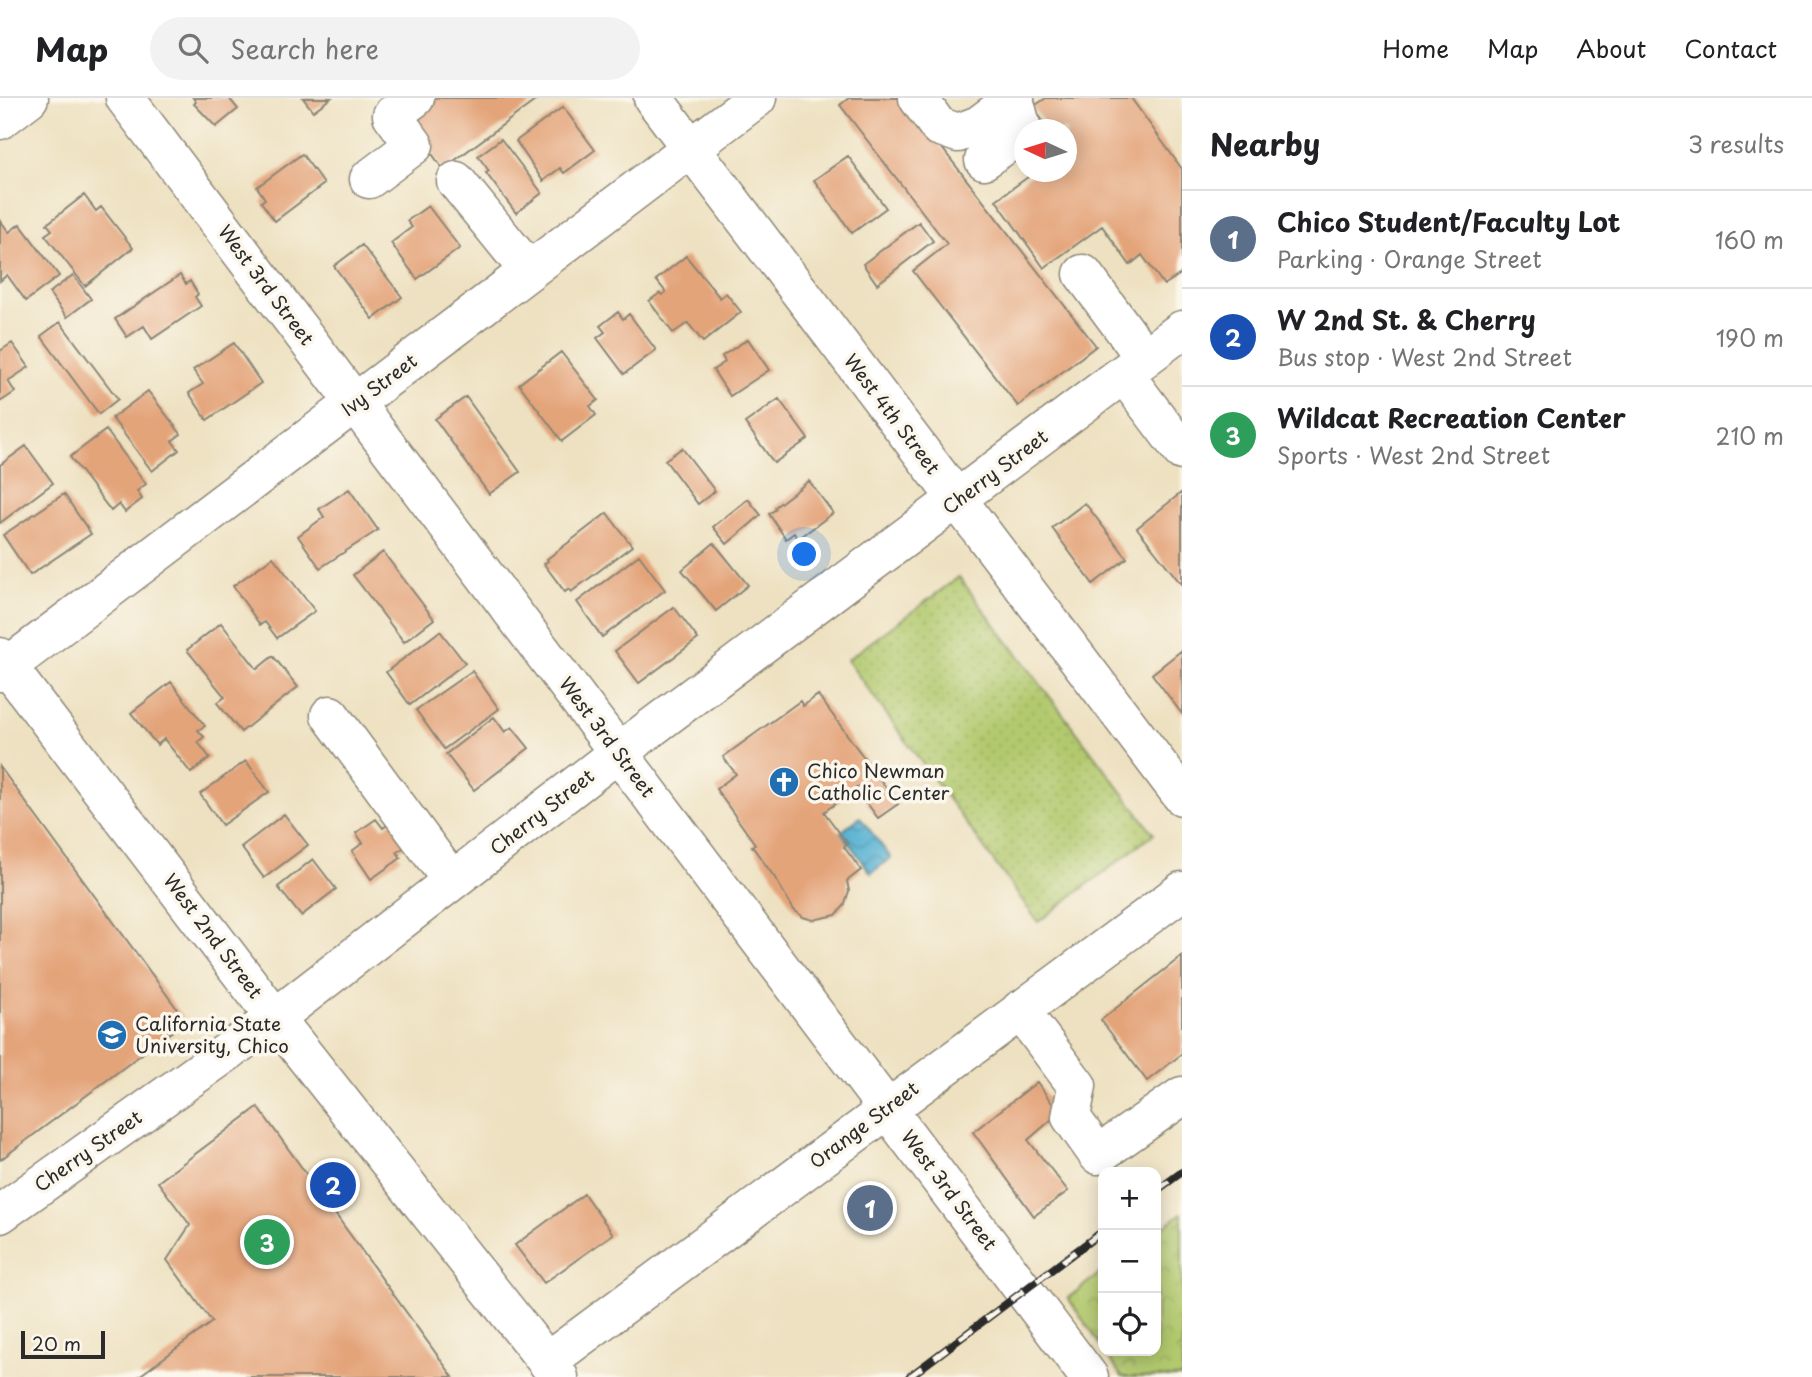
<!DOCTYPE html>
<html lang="en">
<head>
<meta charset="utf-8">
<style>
  :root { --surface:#fff; --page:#f2f2f2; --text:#202124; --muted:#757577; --line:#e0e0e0; --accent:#ea580c }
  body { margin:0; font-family:"Playpen Sans",sans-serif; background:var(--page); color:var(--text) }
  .controls { position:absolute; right:21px; bottom:21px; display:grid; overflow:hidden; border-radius:14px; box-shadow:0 4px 18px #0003 }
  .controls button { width:63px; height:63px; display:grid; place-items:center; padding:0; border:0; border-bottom:2px solid var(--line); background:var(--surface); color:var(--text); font:35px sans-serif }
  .compass { position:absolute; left:1014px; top:21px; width:63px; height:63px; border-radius:50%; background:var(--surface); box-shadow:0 4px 18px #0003; rotate:274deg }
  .scale { position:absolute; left:21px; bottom:18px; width:84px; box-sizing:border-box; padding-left:7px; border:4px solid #2b2b2b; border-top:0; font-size:19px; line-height:24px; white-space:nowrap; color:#2b2b2b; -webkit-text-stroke:5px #fbf7ec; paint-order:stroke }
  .you { position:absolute; left:805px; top:457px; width:24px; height:24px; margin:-18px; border:5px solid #fff; border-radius:50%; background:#1a73e8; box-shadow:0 0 0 10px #1a73e833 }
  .badge { display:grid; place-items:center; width:46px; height:46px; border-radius:50%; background:var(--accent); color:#fff; font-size:23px; font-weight:700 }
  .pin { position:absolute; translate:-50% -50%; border:4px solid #fff; box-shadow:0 2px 7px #0006 }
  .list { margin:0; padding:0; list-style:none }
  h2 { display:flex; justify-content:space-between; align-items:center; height:91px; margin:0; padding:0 28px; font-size:30px }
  h2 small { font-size:23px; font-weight:400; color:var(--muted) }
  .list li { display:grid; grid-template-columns:46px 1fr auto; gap:21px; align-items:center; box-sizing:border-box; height:98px; padding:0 28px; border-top:2px solid var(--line) }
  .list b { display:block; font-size:26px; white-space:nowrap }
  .list p { margin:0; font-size:23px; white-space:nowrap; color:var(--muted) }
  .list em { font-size:23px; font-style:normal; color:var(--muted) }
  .icon { flex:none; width:38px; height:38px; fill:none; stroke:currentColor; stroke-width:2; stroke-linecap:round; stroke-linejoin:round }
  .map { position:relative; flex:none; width:1182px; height:1279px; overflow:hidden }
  header { display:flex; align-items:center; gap:42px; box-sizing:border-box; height:98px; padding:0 35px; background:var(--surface); border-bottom:2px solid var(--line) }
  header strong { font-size:33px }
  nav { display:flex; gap:38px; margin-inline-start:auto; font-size:24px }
  .search { width:490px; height:63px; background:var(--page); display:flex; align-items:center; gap:18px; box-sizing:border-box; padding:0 24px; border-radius:38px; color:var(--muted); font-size:26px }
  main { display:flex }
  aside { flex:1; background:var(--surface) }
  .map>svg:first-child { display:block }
</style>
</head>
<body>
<header>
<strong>Map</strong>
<div class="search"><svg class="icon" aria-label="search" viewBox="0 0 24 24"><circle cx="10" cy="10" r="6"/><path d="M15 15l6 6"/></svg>Search here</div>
<nav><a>Home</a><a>Map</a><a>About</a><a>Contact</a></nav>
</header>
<main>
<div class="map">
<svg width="1182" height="1279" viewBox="0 0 1182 1279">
  <defs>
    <pattern id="grass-dots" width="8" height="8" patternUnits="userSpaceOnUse" patternTransform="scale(1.75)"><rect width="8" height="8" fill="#b2c96e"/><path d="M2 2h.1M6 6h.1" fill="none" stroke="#99ad5f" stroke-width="1.8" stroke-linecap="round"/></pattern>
    <pattern id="park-crowns" width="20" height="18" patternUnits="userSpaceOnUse" patternTransform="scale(1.75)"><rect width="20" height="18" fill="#b2c96e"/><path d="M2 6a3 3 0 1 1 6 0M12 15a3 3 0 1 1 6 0" fill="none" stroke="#99ad5f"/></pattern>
    <pattern id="water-waves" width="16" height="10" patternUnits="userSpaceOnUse" patternTransform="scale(1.75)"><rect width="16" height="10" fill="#53b0d2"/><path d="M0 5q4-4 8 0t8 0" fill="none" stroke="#458fab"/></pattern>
  </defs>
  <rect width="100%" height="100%" fill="#fbf7ec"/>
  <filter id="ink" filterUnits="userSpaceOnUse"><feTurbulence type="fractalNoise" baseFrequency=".0143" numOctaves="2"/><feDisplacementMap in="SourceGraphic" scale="14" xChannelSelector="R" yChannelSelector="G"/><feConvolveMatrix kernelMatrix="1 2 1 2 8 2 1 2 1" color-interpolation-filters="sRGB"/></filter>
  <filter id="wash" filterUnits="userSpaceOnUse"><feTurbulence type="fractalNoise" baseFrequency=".00686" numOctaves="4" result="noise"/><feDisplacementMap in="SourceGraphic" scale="28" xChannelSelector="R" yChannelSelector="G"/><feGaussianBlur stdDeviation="1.57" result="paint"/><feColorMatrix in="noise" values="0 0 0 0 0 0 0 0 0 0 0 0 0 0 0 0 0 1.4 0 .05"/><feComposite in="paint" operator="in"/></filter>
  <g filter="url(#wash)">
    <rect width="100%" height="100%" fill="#eee1c1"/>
    <path fill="url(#grass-dots)" stroke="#6e7a4c" stroke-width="2" d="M959,479L1154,736L1038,824L847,562Z"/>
    <path fill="url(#park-crowns)" stroke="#6e7a4c" stroke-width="2" d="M1182,1115V1279H1122L1104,1253H1156V1134Z
      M1103,1173V1251L1068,1200Z"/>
    <path fill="url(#water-waves)" stroke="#3f6e7e" stroke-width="2" d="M860,719L891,760L871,775L841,734Z"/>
    <g id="blocks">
      <path fill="#e4a47a" d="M193,0H229L238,11L216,29L194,6L196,4Z
        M303,0H331L313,13Z
        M427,0H539L443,71L404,17Z
        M849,0H903L1096,248L1018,308L913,173L947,146L840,7Z
        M1046,0H1131L1182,71V175L1164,187L1142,157L1130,167L1102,128L1044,170L996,102L1035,74H1066V32H1049L1033,9Z
        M563,9L595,52L564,75L560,70L543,83L516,43Z
        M501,41L542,95L516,115L486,75L489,73L478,58Z
        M302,56L324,86L275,123L261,104L265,101L257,89Z
        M848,58L886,110L852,135L814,82Z
        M84,97L96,113L101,109L133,150L85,188L45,137L52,132L47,126Z
        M428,108L460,150L417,181L391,145L412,129L407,123Z
        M0,122L9,134L20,126L59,178L26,203L7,177L0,183Z
        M919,124L933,143L877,186L863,166Z
        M362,147L402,199L373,221L334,168Z
        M686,158L720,200L726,195L741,214L703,244L688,225L673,235L649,203L660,195L662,197L666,194L656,182Z
        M73,177L91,201L67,219L49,195Z
        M180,177L186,186L190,183L198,196L195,199L201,208L152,241L144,228L127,239L115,221Z
        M618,214L623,221L629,216L656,252L624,276L597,240L605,234L600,228Z
        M60,224L118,301L99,316L41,238Z
        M748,241L769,272L730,298L713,272L725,264L722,258Z
        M12,245L29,269L8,283L15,294L0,304V253Z
        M234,245L261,285L207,322L189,295L203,286L193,272Z
        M561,254L598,302L590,308L596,317L562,343L519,286Z
        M148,293L181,336L172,343L179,352L152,373L112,320Z
        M466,299L520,374L489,396L435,321Z
        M779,301L808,341L774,365L745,325Z
        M106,332L146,386L137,393L142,401L125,414L119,406L111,413L70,359Z
        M26,348L53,385L0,425V367Z
        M682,350L715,393L698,406L665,362Z
        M809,383L833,415L798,441L794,435L786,441L769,416L776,411L775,409Z
        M349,391L378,432L320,470L298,438L324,419L319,411Z
        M1182,394V487L1137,430Z
        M64,396L91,436L30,477L3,437Z
        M748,401L761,417L727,446L713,429Z
        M1085,405L1127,460L1093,486L1052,430Z
        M607,415L632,448L571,494L569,491L565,494L544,466L548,463L547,461Z
        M714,445L748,487L716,513L682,472Z
        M383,454L434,521L404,544L353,477Z
        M639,457L665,492L602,539L577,504Z
        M273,459L315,513L277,540L265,524L260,527L233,488Z
        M674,509L698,541L639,585L615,553Z
        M221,525L257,571L273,558L298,589L241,634L217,605L225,599L187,552Z
        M440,533L465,565L410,607L386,574Z
        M1182,552V616L1152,576Z
        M472,573L499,611L444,651L416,612Z
        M171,584L205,628L198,632L204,639L198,644L210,660L191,675L164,641L157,647L131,615Z
        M818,597L898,706L878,720L861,697L867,693L862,686L824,714L848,746L844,749L861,772L847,783L849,793L844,808L836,817L813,822L803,819L794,812L775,780L752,748L755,746L716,691L736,676L723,659L800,603L803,608Z
        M494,619L505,634L512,629L529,650L474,692L446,656Z
        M246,663L269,694L222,727L200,696Z
        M0,669L186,923L0,1062Z
        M284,716L308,747L264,780L241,749Z
        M376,721L383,730L395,721L411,745L397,754L401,760L371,781L352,753L363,745L356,735Z
        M313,761L336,791L301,818L278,789Z
        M1182,858V956L1147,983L1101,922Z
        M1037,984L1059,1015L1028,1042L1068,1093L1034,1118L973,1034Z
        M258,1009L453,1279H138L212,1224L167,1162L190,1127L158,1084Z
        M584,1096L613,1136L544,1185L515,1147Z"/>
    </g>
  </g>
  <g filter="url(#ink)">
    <use href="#blocks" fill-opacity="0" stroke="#8c8676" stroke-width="2"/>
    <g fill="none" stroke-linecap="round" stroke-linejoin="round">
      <g stroke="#8c8676" stroke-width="41">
        <path id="minor" d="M125,0L1089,1279
          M653,0L1182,698
          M918,0L938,28L958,35L979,27L1015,0
          M0,22L29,0
          M984,62L1023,34L1014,1
          M369,81L414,47L392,17L415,0
          M456,83L529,173
          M1083,176L1145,260
          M1124,276L1182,353
          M0,559L275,920L559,1279
          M0,574L757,0
          M330,617L452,783
          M1020,912L1077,988L1071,1019L1098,1057L1182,998
          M0,1116L275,920L619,654L1182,232
          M548,1263L1182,793"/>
      </g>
      <use href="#minor" stroke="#fff" stroke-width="38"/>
      <g stroke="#2b2b2b" stroke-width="8">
        <path id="rail" d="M1156,1093L1182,1074
          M909,1279L1103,1133"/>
      </g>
      <use href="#rail" stroke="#fbf7ec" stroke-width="5" stroke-dasharray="16" stroke-linecap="butt"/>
    </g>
  </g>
  <defs>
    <g id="church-disc" transform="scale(1.575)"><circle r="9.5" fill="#1f6fb2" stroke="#fbf7ec"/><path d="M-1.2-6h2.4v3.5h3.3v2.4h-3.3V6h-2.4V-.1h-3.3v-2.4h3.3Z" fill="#fff"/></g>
    <g id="university-disc" transform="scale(1.575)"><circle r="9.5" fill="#1f6fb2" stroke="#fbf7ec"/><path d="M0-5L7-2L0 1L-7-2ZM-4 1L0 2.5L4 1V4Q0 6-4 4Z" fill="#fff"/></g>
  </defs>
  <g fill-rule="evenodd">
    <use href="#church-disc" x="784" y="684"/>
    <use href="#university-disc" x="112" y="937"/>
  </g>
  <g text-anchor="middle" stroke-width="7" stroke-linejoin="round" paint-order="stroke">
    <g font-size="19" fill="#2b2b2b" stroke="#fbf7ec">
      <text transform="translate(266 187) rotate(53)" y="7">West 3rd Street</text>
      <text transform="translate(379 287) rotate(-37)" y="7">Ivy Street</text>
      <text transform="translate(892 316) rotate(53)" y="7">West 4th Street</text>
      <text transform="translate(995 374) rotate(-37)" y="7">Cherry Street</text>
      <text transform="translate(607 639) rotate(53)" y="7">West 3rd Street</text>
      <text transform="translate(542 714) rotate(-38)" y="7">Cherry Street</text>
      <text transform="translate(213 838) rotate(53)" y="7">West 2nd Street</text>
      <text transform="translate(864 1027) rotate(-37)" y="7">Orange Street</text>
      <text transform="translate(88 1053) rotate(-35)" y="7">Cherry Street</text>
      <text transform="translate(949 1092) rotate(53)" y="7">West 3rd Street</text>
    </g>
    <g font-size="19" fill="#2b2b2b" stroke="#fbf7ec" text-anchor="start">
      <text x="807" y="680">Chico Newman<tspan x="807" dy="22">Catholic Center</tspan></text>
      <text x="135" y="933">California State<tspan x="135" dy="22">University, Chico</tspan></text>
    </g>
  </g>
</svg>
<div class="controls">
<button>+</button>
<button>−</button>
<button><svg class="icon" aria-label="locate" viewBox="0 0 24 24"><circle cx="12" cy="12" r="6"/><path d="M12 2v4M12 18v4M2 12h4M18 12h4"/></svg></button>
</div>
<svg class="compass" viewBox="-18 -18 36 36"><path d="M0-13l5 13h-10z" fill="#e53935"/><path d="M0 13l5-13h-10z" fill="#757577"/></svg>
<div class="scale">20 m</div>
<div class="you"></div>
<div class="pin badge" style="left:870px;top:1110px;background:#5c6f8a">1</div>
<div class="pin badge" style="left:333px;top:1087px;background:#1a4fb4">2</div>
<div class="pin badge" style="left:267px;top:1144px;background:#2e9e5b">3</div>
</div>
<aside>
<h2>Nearby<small>3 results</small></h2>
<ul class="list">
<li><span class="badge" style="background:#5c6f8a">1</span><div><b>Chico Student/Faculty Lot</b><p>Parking · Orange Street</p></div><em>160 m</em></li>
<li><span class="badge" style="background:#1a4fb4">2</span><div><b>W 2nd St. &amp; Cherry</b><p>Bus stop · West 2nd Street</p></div><em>190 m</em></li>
<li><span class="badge" style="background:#2e9e5b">3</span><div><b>Wildcat Recreation Center</b><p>Sports · West 2nd Street</p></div><em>210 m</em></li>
</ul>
</aside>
</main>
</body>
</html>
